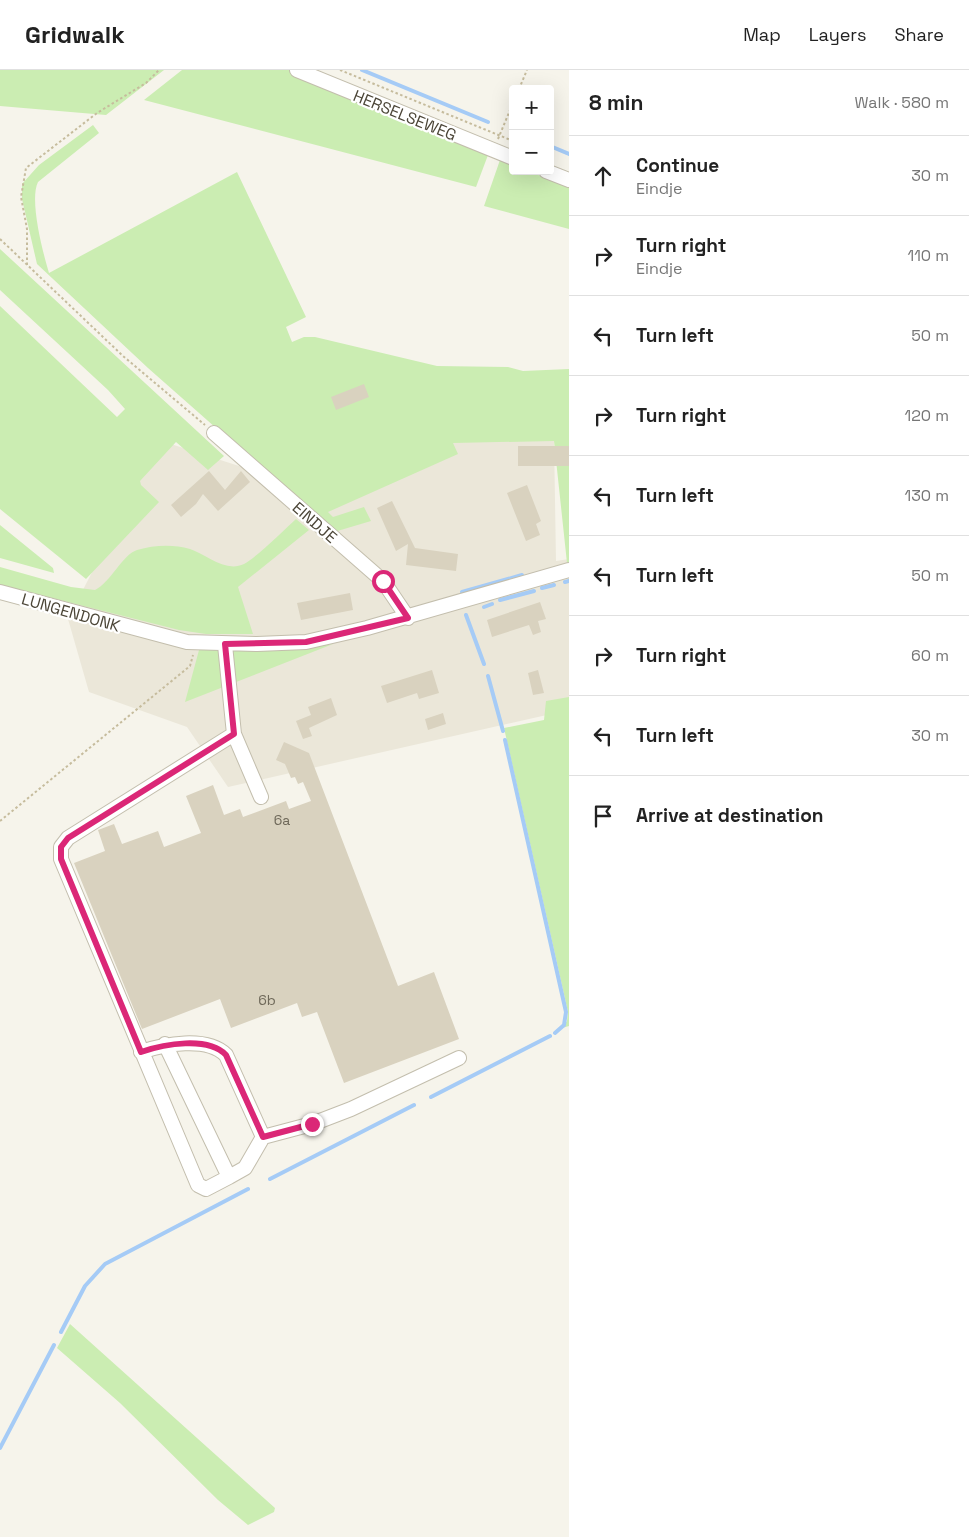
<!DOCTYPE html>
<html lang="en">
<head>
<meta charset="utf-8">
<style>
  :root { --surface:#fff; --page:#f2f2f2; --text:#222; --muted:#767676; --line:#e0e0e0 }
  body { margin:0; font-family:"Space Grotesk",sans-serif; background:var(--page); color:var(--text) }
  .controls { position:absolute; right:15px; top:15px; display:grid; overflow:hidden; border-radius:5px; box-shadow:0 5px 20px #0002 }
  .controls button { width:45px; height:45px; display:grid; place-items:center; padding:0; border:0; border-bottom:1px solid var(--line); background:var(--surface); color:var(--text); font:25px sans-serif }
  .stop { position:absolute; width:15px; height:15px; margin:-11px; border:4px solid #db2777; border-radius:50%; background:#fff }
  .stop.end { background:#db2777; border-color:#fff; box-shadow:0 1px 5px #0008 }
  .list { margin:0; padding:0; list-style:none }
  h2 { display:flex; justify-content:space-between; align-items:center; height:65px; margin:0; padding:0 20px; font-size:21px }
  h2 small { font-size:16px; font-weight:400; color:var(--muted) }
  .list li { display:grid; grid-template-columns:32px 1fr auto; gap:15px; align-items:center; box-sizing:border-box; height:80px; padding:0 20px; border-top:1px solid var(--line) }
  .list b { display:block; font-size:19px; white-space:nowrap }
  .list p { margin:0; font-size:16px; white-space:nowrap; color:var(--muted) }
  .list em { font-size:16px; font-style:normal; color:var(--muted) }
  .icon { flex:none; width:28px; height:28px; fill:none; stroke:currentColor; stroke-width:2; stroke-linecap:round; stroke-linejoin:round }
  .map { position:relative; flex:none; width:569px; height:1467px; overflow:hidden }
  header { display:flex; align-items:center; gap:30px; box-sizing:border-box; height:70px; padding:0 25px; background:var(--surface); border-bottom:1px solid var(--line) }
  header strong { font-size:24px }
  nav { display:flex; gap:28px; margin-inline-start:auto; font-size:18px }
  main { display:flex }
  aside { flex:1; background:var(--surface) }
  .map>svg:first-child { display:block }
</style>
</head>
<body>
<header>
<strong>Gridwalk</strong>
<nav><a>Map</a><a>Layers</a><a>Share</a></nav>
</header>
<main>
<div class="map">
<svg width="569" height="1467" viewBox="0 0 569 1467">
  <rect width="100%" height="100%" fill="#f6f4eb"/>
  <path fill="#ebe7d9" d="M143,365L320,422L437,372L554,370L556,491L569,489V640L228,717L187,657L89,622L68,549L106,475Z"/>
  <path fill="#cbedb2" d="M0,0H164L106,45L0,36Z
    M182,0H290L404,52L488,85L476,117L144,30Z
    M93,55L99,63L38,112C29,130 43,183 49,203L237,102L306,247L286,257L292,272L304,267H315L437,296L508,297L523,301L569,299V492L567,493L554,371L453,373L458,384L328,442L333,447L364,437L371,451L334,462L148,298L37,194L22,129V114L39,95Z
    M500,90L513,95V101H528L569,117V159L484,136Z
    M0,179L224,386L208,400L176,372L140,411L141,415L159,432L86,509L0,439V236L117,347L125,339L108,320L0,220Z
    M296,449L309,460L238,517L253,564H206L179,560L0,515V497L71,517L95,520C111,512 122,485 137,480C154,475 173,474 190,479C206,484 225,503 244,494C257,487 284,460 296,449Z
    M0,455L53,498L54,503L0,488Z
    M333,574L185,632L199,580H292Z
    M569,627V956L562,958L567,951L568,942L504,658L544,650L546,631Z
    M70,1254L275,1438L274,1442L248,1455L218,1430L120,1333L57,1278Z"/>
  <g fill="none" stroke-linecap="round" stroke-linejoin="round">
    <path stroke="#a5cbf6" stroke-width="4" d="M362,0L488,52
      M550,76L569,84
      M565,512L569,511
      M542,518L554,515
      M462,522L522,505
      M500,530L534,521
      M484,537L492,534
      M466,545L484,594
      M488,606L503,661
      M505,670L566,942L564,955L555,963
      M431,1027L550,966
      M270,1109L414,1035
      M61,1262L85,1216L105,1194L248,1119
      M0,1378L54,1275"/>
  </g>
  <path fill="#d9d2bf" d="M364,314L369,327L336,340L331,327Z
    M518,376H569V396H518Z
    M209,401L225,420L241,401L250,412L218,441L203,424L196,434L181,447L171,435Z
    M527,415L541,451L536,454L540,465L526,471L507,423Z
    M392,431L415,478L458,484L456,501L406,495L408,474L396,481L377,438Z
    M350,523L353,540L301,550L297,533Z
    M540,532L546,549L538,551L541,562L533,565L529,555L492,567L487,550Z
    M432,600L439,623L419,629L417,623L387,633L381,616Z
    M538,600L544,623L533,625L528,603Z
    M331,628L337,645L309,658L312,666L303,669L296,651L311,645L308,637Z
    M443,643L446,654L428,660L425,649Z
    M284,672L309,683L398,916L434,902L459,969L344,1013L317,942L302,947L297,933L231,958L220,929L142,959L74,793L105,781L98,760L114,754L122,774L158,761L164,777L201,763L186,726L213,715L224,745L240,739L243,747L286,731L289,739L311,731L303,712L298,714L295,707L291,708L285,694L276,690Z"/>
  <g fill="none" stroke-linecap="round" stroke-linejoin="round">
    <g stroke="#c3bead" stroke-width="16">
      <path id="minor" d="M297,0L513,88
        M546,101L569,110
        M214,363L383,511L408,548
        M0,522L187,572L257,574L306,572L367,558L569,500
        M225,575L234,664L261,727
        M165,974L229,1107L206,1119L198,1115L61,789V777L68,768L234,664
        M141,982C164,974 207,966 226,985L263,1067L312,1054L351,1039L459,988
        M229,1107L245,1098L263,1067"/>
    </g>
    <path stroke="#c6bc9d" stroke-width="2" stroke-dasharray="2.5 2.5" stroke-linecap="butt" d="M340,0L513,71
      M519,19L527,0
      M498,69L513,33
      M0,169L123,286L205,355
      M27,195V159L21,127L26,98L97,43L146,13L159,0
      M0,751L190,596L193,585"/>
    <use href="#minor" stroke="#fff" stroke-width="14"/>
  </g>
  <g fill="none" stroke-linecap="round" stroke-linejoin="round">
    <path stroke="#db2777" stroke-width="6" d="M312,1054L263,1067L226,985C208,966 164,974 141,982L61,789V777L68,768L234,664L225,574L306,572L408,548L383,511"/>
  </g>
  <g text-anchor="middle" stroke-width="4.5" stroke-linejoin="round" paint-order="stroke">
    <g font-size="14" fill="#6f695a">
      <text x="282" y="755">6a</text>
      <text x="267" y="935">6b</text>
    </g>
    <g font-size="16" fill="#4c4638" stroke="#fff">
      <text transform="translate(405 45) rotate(22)" y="6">HERSELSEWEG</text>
      <text transform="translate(315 452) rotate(41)" y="6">EINDJE</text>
      <text transform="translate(71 542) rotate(16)" y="6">LUNGENDONK</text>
    </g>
  </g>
</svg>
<div class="controls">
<button>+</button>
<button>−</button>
</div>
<div class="stop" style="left:383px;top:511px"></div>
<div class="stop end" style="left:312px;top:1054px"></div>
</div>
<aside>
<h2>8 min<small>Walk · 580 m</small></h2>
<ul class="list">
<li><svg class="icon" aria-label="ahead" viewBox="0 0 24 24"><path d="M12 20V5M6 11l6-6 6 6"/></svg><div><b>Continue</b><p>Eindje</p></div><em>30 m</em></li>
<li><svg class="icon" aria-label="right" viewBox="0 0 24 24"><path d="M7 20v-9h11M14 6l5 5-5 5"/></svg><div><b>Turn right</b><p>Eindje</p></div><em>110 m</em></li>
<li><svg class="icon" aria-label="left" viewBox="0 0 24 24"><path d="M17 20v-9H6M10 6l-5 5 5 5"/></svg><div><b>Turn left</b></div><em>50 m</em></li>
<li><svg class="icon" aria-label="right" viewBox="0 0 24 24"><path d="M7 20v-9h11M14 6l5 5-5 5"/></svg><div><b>Turn right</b></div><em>120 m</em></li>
<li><svg class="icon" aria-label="left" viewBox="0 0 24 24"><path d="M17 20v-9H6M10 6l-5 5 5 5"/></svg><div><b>Turn left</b></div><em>130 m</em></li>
<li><svg class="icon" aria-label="left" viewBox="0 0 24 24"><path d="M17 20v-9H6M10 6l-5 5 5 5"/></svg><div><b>Turn left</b></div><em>50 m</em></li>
<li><svg class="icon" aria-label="right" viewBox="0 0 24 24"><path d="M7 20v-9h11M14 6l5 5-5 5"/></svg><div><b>Turn right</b></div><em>60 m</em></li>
<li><svg class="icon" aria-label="left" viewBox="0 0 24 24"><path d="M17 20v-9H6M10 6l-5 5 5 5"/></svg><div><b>Turn left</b></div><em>30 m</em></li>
<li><svg class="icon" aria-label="arrive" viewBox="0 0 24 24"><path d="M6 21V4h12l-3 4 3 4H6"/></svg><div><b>Arrive at destination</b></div></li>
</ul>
</aside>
</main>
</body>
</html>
